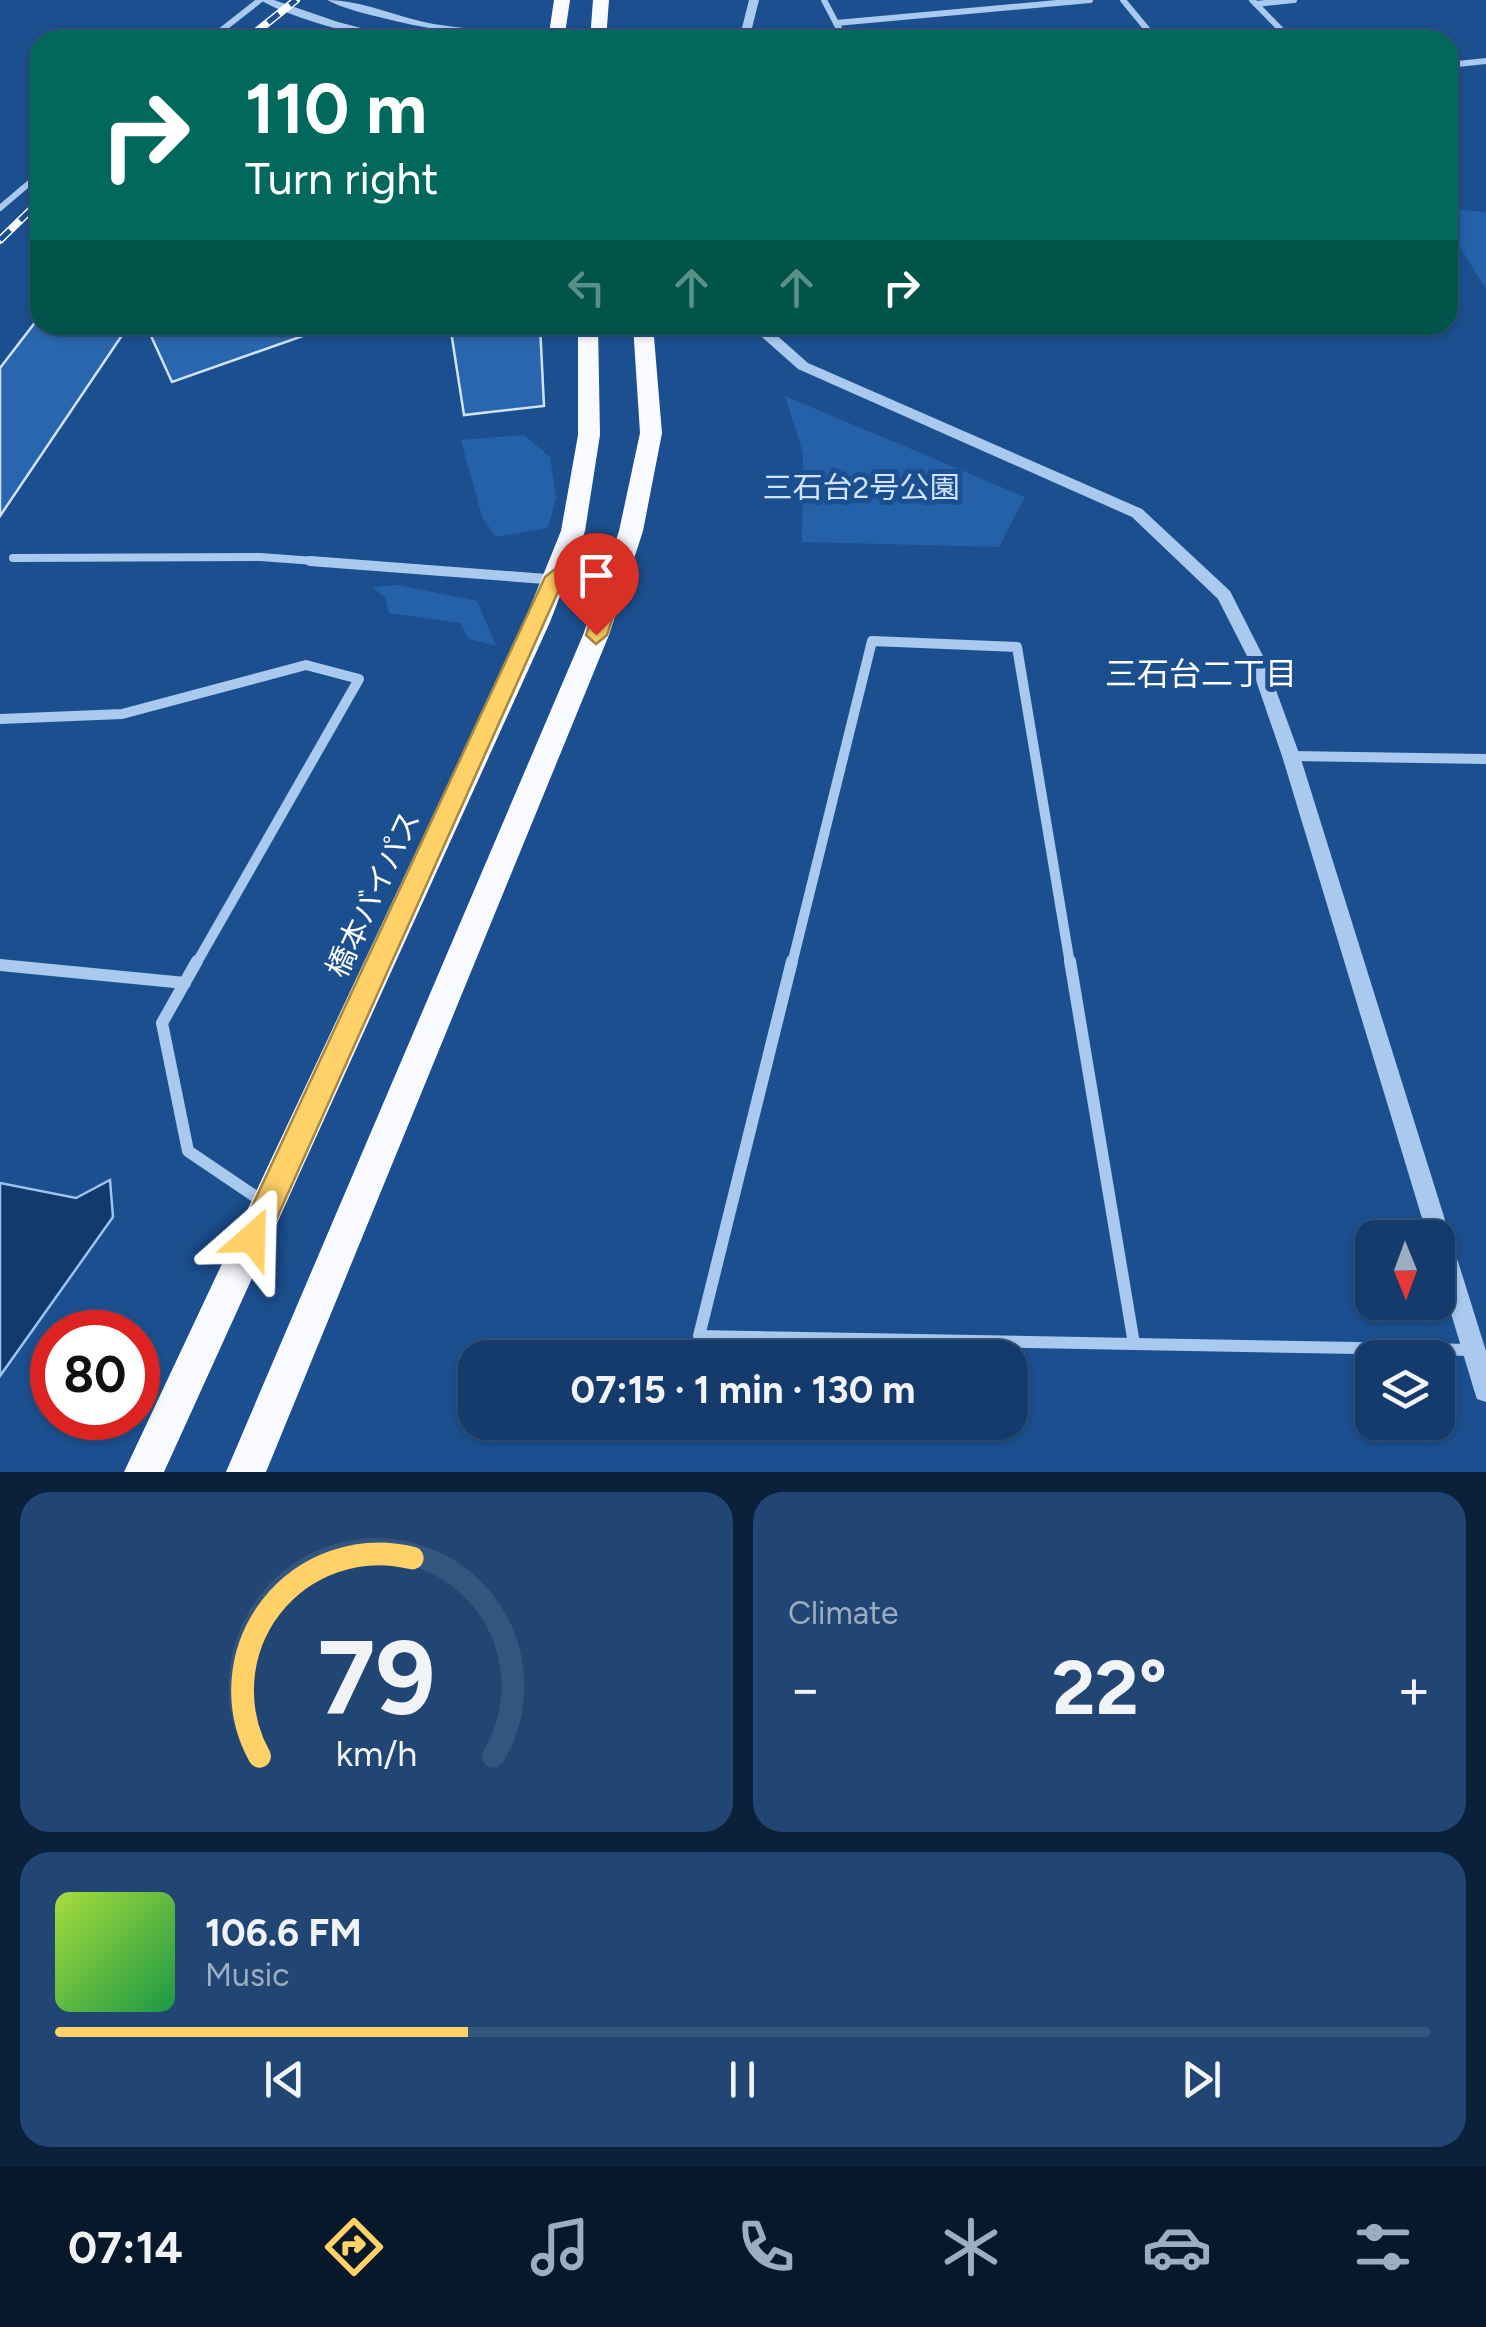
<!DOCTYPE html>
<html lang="en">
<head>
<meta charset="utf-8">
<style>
	:root { --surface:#143b6b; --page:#214673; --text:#f1f3f6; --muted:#9dadc1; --line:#33557e; --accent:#ffd166 }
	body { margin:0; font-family:Figtree,"Noto Sans JP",sans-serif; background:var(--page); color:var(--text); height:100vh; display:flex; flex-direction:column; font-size:38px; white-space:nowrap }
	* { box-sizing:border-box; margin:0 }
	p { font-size:32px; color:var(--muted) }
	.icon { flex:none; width:55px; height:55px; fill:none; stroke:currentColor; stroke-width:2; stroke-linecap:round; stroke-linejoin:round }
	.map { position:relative; height:1472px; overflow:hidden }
	.sheet { display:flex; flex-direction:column; gap:20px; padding:20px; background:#0b203b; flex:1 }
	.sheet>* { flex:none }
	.hud { position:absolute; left:30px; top:30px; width:1428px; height:305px; border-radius:30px; box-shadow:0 2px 8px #0004,0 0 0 2px var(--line); background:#00695c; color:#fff; overflow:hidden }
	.needle { width:65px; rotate:179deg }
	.buttons { position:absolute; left:1355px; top:1220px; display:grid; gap:20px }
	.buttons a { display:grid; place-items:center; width:100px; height:100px; border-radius:20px; background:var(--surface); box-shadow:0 2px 8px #0004,0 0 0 2px var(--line); font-size:50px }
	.speed { position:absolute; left:30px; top:1310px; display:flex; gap:20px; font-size:50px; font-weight:700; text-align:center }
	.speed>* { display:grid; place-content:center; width:130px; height:130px; border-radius:50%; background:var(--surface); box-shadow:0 2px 8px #0004,0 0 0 2px var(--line); line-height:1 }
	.speed .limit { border:15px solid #d22; background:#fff; color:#111 }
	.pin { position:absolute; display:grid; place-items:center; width:85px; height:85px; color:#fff; margin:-102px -42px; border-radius:50% 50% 50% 0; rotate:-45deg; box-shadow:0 0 10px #0007 }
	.pin .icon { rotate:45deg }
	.me { position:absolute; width:110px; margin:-55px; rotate:25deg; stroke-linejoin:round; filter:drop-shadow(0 0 8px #0008) }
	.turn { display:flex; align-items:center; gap:35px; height:210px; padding:0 50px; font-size:45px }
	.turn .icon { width:130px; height:130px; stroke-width:2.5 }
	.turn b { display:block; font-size:70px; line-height:85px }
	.lanes { display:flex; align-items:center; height:95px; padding:0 50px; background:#0003; justify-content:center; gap:50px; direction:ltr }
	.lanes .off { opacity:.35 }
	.big { font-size:75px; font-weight:700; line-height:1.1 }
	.sheet .tile { flex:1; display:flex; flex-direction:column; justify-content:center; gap:15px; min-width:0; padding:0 35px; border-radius:30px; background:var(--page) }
	.sheet .dial { align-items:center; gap:0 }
	.dial svg { height:260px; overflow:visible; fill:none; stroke:var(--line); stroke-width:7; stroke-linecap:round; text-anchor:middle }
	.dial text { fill:var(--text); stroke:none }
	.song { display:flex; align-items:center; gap:30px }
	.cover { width:120px; height:120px; border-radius:15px; background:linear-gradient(135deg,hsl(80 70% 55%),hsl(140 70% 35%)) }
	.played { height:10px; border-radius:5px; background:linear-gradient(90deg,var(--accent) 30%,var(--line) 30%) }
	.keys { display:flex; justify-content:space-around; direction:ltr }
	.heat { display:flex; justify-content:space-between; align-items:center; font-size:55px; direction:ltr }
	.sheet .tiles { flex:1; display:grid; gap:20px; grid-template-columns:1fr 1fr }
	.tile:last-child { grid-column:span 2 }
	.trip { position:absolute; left:458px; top:1340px; width:570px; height:100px; border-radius:30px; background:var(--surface); box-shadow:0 2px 8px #0004,0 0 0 2px var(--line); font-weight:700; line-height:100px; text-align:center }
	.tab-bar { display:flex; height:160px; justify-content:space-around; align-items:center; background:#08182b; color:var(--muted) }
	.tab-bar .icon { width:70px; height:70px }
	.tab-bar .active { color:var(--accent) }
	.tab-bar b { font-size:45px; color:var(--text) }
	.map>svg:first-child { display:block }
</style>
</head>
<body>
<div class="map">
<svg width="1486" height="1472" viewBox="0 0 1486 1472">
	<rect width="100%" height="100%" fill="#1b4f8f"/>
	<!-- green -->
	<g fill="#2461a8">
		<polygon points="1448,209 1486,212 1486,289 1448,228"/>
		<polygon points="785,396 1025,497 999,547 802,542 803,453"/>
		<polygon points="524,435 550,457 556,497 548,528 496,537 482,517 461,440"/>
		<polygon points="398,585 477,601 496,646 469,639 460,623 389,613 385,597 372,587"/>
	</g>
	<!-- water -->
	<polygon fill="#123a6d" stroke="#9cc4f0" stroke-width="2.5" points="110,1180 113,1217 0,1376 0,1183 76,1198"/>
	<!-- building -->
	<g fill="#2a66ad" stroke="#cfe3fa" stroke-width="2.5">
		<polygon points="40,316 40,325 129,325 0,516 0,368"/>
		<polygon points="177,325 334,325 172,382 151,336"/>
		<polygon points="450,325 540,325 544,406 464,415"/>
	</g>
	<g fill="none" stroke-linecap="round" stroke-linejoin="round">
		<!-- minor-far3 -->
		<g stroke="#a9c9ee" stroke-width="6">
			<polyline points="824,0 845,40"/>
			<polyline points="1123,0 1156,40"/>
			<polyline points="1252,0 1291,40"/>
			<polyline points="1256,4 1294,0"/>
			<polyline points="836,23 1090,0"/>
			<polyline points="209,40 260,0"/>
			<polyline points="1448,65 1486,61"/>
			<polyline points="0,208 40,174"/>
		</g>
		<!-- minor-far2 -->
		<polyline stroke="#a9c9ee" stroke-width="8" points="13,558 260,557 342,563"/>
		<!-- minor-far1 -->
		<g stroke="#a9c9ee" stroke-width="10">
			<polyline points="310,561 611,584"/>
			<polyline points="0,719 122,714 306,665 359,679 196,964"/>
			<polyline points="1291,756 1486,759"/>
			<polyline points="792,964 872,641 1017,647 1070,964"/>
		</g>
		<!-- minor -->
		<g stroke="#a9c9ee" stroke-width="12">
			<polyline points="197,961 162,1023 188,1151 262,1201"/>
			<polyline points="792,961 699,1336 1134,1344"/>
			<polyline points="1070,961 1134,1344"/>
			<polyline points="0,965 185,983"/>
			<polyline points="1134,1344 1473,1350"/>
		</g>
		<!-- tertiary -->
		<g fill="#a9c9ee" fill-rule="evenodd">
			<path d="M260,0H274L338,22L407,40C369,40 293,19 260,0Z"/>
			<path d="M327,0C362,0 399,18 434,24C488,33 543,34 598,32L603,35L598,38C523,41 452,36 379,17C362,13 342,8 327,0Z"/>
			<polygon points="749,0 759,0 749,40 739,40"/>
			<polygon points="758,325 772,325 773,332 808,363 1142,509 1230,591 1265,660 1300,756 1486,1351 1486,1402 1477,1399 1474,1390 1438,1270 1438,1238 1428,1238 1282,756 1249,660 1218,599 1132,517 798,369 762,337"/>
		</g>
		<!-- trunk -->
		<g fill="#f8faff" fill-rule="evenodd">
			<polygon points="554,0 570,0 564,40 548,40"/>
			<polygon points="593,0 609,0 606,40 590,40"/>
			<polygon points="578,325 598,325 600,435 585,531 550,622 164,1472 124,1472 524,622 561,531 578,435"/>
			<polygon points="633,325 653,325 662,433 643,531 609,635 266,1472 226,1472 583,635 619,531 640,433"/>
		</g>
		<defs>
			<g id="rail">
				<polyline points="246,40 296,0"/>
				<polyline points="0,240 40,201"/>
			</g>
		</defs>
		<!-- rail casing -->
		<use href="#rail" stroke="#fff" stroke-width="8"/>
		<!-- rail -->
		<use href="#rail" stroke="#1b4f8f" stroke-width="5" stroke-dasharray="14" stroke-linecap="butt"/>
	</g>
	<!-- route -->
	<polygon fill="#ffd166" stroke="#a68842" stroke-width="2.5" points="555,569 621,578 624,584 607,635 596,644 586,635 601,590 561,585 263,1249 252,1253 242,1249 237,1238 242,1228 545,577"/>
	<g text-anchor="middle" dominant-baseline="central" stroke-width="10" stroke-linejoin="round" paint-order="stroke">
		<!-- park labels -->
		<g font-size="30" fill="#cfe3fa" stroke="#1b4f8f">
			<text x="861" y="487">三石台2号公園</text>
		</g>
		<!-- street labels -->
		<g font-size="30" fill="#fff" stroke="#1b4f8f">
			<text transform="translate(373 894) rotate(-65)">橋本バイパス</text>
		</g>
		<!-- neighbourhood labels -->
		<g font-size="32" fill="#fff" stroke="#1b4f8f">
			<text x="1201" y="674">三石台二丁目</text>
		</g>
	</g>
</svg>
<div class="buttons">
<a><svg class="needle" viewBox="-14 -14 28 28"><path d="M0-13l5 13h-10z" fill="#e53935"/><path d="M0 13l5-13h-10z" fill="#9dadc1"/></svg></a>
<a><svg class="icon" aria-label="layers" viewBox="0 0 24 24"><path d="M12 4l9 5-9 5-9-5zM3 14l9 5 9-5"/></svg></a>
</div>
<div class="speed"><div class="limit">80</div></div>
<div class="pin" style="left:596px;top:635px;background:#d93025"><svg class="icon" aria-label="arrive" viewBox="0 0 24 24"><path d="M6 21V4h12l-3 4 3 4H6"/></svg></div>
<svg class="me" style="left:252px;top:1238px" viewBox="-20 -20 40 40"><path d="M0-17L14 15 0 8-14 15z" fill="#ffd166" stroke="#fff" stroke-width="4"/></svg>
<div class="trip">07:15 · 1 min · 130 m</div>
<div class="hud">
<div class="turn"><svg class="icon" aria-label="right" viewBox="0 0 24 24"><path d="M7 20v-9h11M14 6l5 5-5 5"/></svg><div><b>110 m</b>Turn right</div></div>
<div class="lanes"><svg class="icon off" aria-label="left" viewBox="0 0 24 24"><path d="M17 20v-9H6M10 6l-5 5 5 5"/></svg><svg class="icon off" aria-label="ahead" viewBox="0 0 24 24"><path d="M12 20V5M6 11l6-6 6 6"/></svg><svg class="icon off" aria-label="ahead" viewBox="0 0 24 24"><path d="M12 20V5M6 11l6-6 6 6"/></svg><svg class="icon" aria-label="right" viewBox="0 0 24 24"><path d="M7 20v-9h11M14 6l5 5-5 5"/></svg></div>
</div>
</div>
<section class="sheet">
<div class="tiles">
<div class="tile dial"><svg viewBox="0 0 100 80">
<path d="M14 69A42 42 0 1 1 86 69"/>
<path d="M14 69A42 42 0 0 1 61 8" stroke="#ffd166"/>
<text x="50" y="56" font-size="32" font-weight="700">79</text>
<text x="50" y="72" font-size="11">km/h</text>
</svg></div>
<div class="tile"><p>Climate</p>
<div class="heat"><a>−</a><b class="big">22°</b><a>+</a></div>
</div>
<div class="tile">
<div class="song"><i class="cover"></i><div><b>106.6 FM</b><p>Music</p></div></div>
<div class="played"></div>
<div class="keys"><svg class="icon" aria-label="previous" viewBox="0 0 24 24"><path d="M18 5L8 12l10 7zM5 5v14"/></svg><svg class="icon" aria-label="pause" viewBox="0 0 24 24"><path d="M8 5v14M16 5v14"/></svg><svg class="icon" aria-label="next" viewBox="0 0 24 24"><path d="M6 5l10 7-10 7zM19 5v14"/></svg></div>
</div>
</div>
</section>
<nav class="tab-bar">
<b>07:14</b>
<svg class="icon active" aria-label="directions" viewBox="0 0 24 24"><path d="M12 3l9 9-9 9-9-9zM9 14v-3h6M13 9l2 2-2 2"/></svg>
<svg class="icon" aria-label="music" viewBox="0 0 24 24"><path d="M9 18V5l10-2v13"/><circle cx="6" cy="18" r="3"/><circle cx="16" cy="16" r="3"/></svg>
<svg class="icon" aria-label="phone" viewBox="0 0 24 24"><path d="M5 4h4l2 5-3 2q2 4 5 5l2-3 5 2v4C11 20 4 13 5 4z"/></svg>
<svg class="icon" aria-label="climate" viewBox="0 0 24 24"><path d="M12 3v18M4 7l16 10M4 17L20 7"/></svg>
<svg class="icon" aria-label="car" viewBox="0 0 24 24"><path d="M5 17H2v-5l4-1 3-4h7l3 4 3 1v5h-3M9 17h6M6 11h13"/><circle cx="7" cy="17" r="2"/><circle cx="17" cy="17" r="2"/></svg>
<svg class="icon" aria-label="filters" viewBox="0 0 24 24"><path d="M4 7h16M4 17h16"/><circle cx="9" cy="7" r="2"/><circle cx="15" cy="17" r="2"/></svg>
</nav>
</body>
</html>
